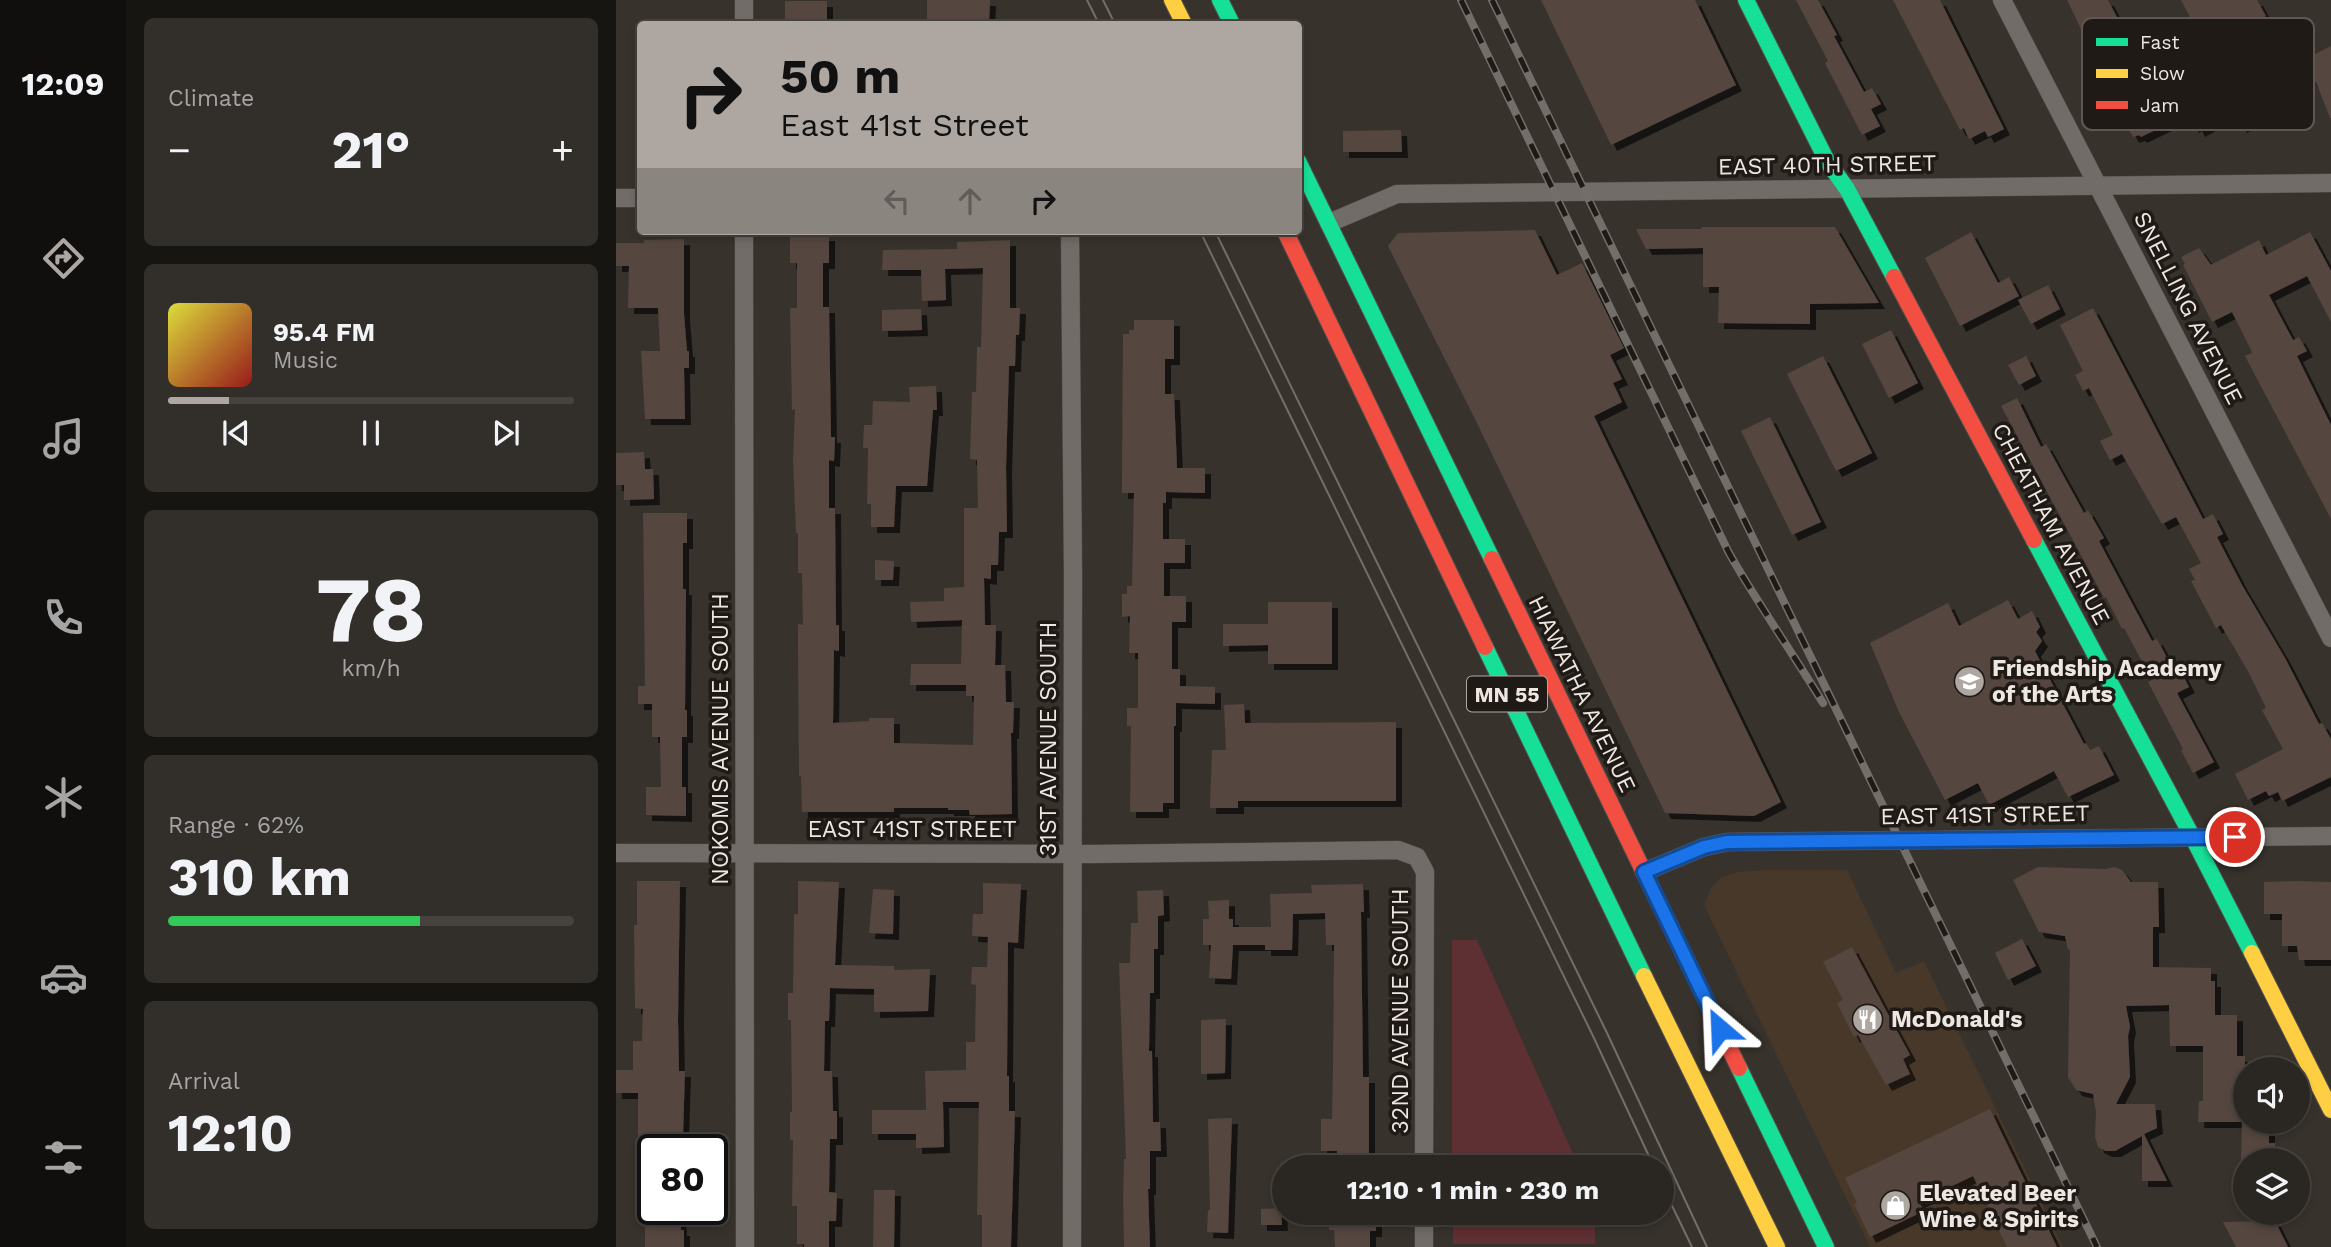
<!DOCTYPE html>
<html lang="en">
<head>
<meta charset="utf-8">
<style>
	:root { --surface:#2a2621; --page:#322e2a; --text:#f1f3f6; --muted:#a5a5a5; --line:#46433f; --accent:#aea7a1 }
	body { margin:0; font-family:"Work Sans",sans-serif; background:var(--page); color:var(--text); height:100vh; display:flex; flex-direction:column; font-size:26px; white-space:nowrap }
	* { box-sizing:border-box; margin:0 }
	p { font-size:23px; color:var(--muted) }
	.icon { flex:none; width:38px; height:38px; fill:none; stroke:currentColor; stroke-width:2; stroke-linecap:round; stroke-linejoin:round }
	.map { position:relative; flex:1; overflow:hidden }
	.details { display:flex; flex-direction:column; gap:18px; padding:18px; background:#171512; width:490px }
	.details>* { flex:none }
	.guide { position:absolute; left:21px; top:21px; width:665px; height:214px; border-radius:7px; box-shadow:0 4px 10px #0003,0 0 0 2px var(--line); background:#aea7a1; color:#111; overflow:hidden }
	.fabs { position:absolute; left:1617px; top:1057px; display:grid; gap:14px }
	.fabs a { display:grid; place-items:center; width:77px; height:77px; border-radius:50%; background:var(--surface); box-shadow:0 4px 10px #0003,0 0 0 2px var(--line); font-size:35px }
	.speed { position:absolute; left:21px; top:1134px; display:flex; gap:14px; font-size:35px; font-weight:700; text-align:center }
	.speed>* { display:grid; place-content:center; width:91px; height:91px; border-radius:50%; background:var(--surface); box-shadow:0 4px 10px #0003,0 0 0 2px var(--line); line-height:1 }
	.speed .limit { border:4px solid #111; border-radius:10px; background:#fff; color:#111 }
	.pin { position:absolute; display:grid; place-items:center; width:60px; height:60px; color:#fff; margin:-30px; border:4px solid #fff; border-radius:50%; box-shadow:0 2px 7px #0007 }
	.me { position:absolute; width:77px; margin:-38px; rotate:334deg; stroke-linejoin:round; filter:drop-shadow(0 0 5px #0008) }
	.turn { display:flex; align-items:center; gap:24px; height:147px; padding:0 28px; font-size:32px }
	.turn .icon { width:91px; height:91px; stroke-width:2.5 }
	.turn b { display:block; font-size:49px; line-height:60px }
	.lanes { display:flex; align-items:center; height:66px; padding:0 28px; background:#0003; justify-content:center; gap:35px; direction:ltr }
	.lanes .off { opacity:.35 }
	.big { font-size:52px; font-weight:700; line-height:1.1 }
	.details .tile { flex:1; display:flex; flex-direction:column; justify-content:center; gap:10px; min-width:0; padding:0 24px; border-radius:10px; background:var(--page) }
	.details .dial { align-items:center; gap:0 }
	.dial b { font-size:91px; line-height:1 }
	.song { display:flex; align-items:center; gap:21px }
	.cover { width:84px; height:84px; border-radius:10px; background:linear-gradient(135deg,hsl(60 70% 55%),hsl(0 70% 35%)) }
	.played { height:7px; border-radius:4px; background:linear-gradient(90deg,var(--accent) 15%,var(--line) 15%) }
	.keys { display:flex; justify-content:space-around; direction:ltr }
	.heat { display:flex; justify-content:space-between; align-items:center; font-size:38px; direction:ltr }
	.charge { height:10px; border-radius:5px; background:linear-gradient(90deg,#34c759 62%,var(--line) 0) }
	.trip { position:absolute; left:656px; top:1155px; width:402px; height:70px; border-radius:35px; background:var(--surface); box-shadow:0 4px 10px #0003,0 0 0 2px var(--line); font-weight:700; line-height:70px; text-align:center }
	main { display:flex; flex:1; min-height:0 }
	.menu { display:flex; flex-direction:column; width:126px; justify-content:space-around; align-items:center; background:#110f0d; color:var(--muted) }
	.menu .icon { width:49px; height:49px }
	.menu .on { color:var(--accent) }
	.menu b { font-size:32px; color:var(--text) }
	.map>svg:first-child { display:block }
</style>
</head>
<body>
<main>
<nav class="menu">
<b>12:09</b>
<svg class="icon on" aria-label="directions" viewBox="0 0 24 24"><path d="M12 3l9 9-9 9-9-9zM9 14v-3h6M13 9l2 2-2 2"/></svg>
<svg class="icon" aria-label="music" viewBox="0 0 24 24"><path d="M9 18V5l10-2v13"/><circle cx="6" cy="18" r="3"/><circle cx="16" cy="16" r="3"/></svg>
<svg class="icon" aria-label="phone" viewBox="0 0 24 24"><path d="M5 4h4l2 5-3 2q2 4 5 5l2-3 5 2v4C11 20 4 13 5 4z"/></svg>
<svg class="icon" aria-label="climate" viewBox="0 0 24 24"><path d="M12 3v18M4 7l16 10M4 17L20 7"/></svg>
<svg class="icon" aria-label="car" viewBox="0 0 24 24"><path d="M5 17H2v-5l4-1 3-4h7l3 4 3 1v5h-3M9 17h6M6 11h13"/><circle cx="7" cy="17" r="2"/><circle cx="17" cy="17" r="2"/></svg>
<svg class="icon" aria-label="filters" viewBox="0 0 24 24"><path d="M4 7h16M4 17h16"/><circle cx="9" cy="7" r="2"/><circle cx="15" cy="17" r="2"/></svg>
</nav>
<section class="details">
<div class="tile"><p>Climate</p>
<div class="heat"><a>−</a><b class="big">21°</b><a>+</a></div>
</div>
<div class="tile">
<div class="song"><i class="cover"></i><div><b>95.4 FM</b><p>Music</p></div></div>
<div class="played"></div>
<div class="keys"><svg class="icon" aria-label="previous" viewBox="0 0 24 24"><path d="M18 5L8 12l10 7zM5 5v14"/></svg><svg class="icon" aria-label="pause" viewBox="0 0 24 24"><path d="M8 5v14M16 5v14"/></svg><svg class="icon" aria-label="next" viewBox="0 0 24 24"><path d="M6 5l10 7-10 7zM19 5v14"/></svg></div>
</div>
<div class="tile dial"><b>78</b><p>km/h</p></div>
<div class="tile"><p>Range · 62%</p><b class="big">310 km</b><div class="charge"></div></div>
<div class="tile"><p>Arrival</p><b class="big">12:10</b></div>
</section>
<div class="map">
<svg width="1715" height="1247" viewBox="0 0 1715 1247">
	<defs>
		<filter id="shadow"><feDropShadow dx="6" dy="6" stdDeviation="0" flood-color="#0009"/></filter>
	</defs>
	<rect width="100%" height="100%" fill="#38322c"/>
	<!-- built -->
	<polygon fill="#48382a" points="1149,870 1231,870 1280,973 1308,961 1447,1247 1254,1247 1088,905 1094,890 1104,878 1121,872"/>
	<!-- green -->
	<g fill="#5e2f33">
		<polygon points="836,940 861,940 963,1167 836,1165"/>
		<rect x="837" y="1213" width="142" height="31"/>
	</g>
	<!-- building -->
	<g fill="#544640" filter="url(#shadow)">
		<polygon points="311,0 374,0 373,24 311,24"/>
		<polygon points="925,0 1079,0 1120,85 995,145"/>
		<polygon points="1180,0 1202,0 1221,35 1218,36 1248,92 1256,88 1265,104 1255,109 1264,126 1246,135 1209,63 1212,61"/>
		<polygon points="1277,0 1324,0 1388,129 1372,137 1369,131 1353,139 1348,128 1344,130"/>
		<polygon points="1451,0 1492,0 1519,52 1517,53 1539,98 1554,90 1561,102 1603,79 1583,39 1585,38 1565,0 1641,0 1650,16 1607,39 1643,110 1640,112 1643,117 1625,127 1622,121 1619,123 1614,114 1583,131 1580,125 1577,127 1571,115 1525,137 1523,135 1517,137 1478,63 1474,53 1476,52"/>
		<rect x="169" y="1" width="42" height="23"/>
		<polygon points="1715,46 1715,118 1714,118 1700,82 1697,84 1685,61"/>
		<polygon points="785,130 786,152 727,152 727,131"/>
		<polygon points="1086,227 1219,227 1263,303 1194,304 1194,324 1102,323 1103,287 1087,287 1087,248 1030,249 1020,229 1085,229"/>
		<polygon points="919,230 941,275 966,263 1008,348 994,355 1006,379 997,383 1006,402 978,416 1165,802 1138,816 1049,813 860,421 772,246 782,233"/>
		<polygon points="1355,232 1382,283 1393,277 1403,296 1344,326 1309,258"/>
		<polygon points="1694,232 1715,271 1715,322 1691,276 1653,295 1677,340 1683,337 1691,351 1681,356 1715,425 1715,519 1629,356 1636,353 1635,350 1616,312 1596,322 1567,265 1569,264 1565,257 1583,248 1595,265 1643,240 1650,255"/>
		<polygon points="213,235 213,263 207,263 207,307 213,307 215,437 219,437 218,461 213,460 213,508 219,508 220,625 223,625 223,651 218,650 217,723 253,721 253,718 278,718 278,743 357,745 358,696 350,696 350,685 294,685 295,664 345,664 346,620 295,622 294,602 328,601 328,588 348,587 348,508 362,508 361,460 354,459 356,392 360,392 361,347 365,347 367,268 329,269 330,300 306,301 305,270 266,270 267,250 341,249 341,242 394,240 394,308 404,308 403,335 400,335 399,366 393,366 390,468 391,532 383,532 382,565 375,565 375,579 368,578 369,625 380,625 379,665 389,665 390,702 398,702 397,733 395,733 396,814 354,815 353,810 332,810 332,808 278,808 278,812 186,812 185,776 183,776 182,650 182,624 187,625 186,573 182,573 182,533 180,533 177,459 179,409 176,410 174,308 181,308 181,263 174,263 174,236"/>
		<polygon points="68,239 68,314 71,351 73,351 73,368 68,368 69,419 29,419 25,351 44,351 42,308 12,308 13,266 0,266 0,243 28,243 28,240"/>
		<polygon points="1432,285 1444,309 1415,324 1402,300"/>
		<polygon points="1477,308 1587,519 1597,514 1607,534 1601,537 1626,585 1669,658 1703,724 1706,723 1715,739 1715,777 1666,801 1662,792 1653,796 1650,791 1632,800 1619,774 1667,749 1646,710 1650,708 1633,673 1605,625 1600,628 1575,581 1579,580 1573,569 1585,563 1560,517 1546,524 1506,454 1494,460 1484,441 1497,435 1473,388 1467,391 1459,375 1467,371 1444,325"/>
		<polygon points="305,309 306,330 266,331 266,310"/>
		<polygon points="518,320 558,320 558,359 549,359 549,394 558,394 561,468 589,468 589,493 550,492 550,503 547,503 547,539 569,539 569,563 548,563 548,596 570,596 570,622 556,622 556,669 564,669 564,686 599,687 599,704 560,703 560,726 558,726 558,803 547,803 547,812 514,812 515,726 511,726 511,708 522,708 522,653 513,653 514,616 506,617 506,594 511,594 511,586 516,586 518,493 506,493 506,470 507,334 513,334 513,330 518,330"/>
		<polygon points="1275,330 1302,383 1273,398 1246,344"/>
		<polygon points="1207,356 1256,453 1220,471 1171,374"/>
		<polygon points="1410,356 1420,376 1403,385 1392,365"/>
		<polygon points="320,386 321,410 317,410 311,486 280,486 278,527 255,527 255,504 251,504 252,448 247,448 248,425 256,425 257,401 294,402 293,387"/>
		<polygon points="1401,398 1425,447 1430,444 1468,513 1472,510 1488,538 1483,541 1536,641 1541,639 1557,669 1562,666 1573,687 1561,693 1598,762 1577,773 1565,750 1567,749 1532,682 1536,680 1508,628 1506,629 1490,597 1488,598 1385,406"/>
		<polygon points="1154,417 1205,522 1176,535 1125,431"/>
		<polygon points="28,452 29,469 37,469 38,499 8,500 8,485 0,485 0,453"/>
		<polygon points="27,513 71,513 71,543 67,543 67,589 70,589 69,710 71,710 71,737 66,737 66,787 70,787 70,816 30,815 30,787 45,787 44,737 36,737 36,704 22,704 22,686 29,686"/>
		<polygon points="259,560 278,561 277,580 259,580"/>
		<polygon points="1392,600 1402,619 1416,611 1424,627 1420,632 1426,641 1419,651 1468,744 1470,743 1474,750 1483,746 1498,775 1452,797 1438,771 1373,805 1362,783 1329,800 1283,712 1254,643 1332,603 1343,626"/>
		<polygon points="652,602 716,602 716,664 652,664 652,645 607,646 607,624 652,624"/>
		<polygon points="628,704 629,723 780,722 780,801 622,801 622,808 594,808 596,750 610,750 608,705"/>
		<polygon points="1422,867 1490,869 1499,867 1506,870 1515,882 1542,882 1543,927 1537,927 1537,967 1595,968 1595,981 1599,981 1599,1015 1621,1015 1621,1056 1629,1056 1629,1122 1653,1122 1653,1143 1659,1143 1659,1160 1625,1160 1626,1122 1582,1122 1583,1101 1587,1101 1587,1046 1554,1046 1553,1005 1510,1006 1514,1027 1512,1036 1514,1077 1500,1104 1539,1104 1541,1128 1528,1134 1551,1181 1526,1181 1526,1136 1499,1151 1490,1151 1482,1147 1479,1137 1480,1112 1477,1094 1460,1090 1452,1077 1454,949 1452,950 1449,936 1423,932 1397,880"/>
		<polygon points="21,881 64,881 62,1020 63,1071 69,1071 67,1135 22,1135 22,1093 0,1093 0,1070 17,1070 17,1041 26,1041 27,1009 19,1008 18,925 21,925"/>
		<polygon points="182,881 223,882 219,965 278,966 278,970 314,969 312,1011 258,1012 258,989 214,988 213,1021 209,1021 208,1071 216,1071 217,1111 221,1111 221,1139 214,1139 213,1192 221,1193 220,1221 213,1221 213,1247 188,1247 188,1244 181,1244 181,1206 176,1206 177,1140 174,1140 174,1112 176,1112 175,1020 172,1020 172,993 177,993 178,914 182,914"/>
		<polygon points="1681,881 1715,882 1715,960 1683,960 1681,946 1666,946 1666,914 1648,914 1648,882"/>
		<polygon points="367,883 405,884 402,943 392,942 391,1076 393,1076 393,1111 399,1111 395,1247 366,1247 366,1215 361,1215 363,1102 327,1102 328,1147 300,1148 300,1134 256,1134 256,1110 310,1110 309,1071 350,1070 350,1042 359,1042 360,985 355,984 356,967 371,967 372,937 356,936 357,914 367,914"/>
		<polygon points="747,884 748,912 745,912 747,1077 753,1077 753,1167 721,1167 721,1151 705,1151 705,1119 716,1119 717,1068 718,945 710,945 709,913 677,914 676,950 649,950 649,945 617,945 615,979 593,978 595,945 587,945 587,919 593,919 592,901 613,900 613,919 617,919 617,927 655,927 654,894 696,893 695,885"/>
		<polygon points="257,889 278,890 277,934 253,933"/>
		<polygon points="547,890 548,915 542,916 542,949 538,949 538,993 534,993 533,1051 536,1051 537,1122 544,1122 545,1151 534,1151 534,1189 532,1189 534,1247 508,1247 507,1198 508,1159 510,1159 503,963 514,963 515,923 522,923 521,891"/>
		<polygon points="1406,939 1420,966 1392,980 1379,953"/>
		<polygon points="1236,947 1294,1055 1287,1059 1294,1074 1270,1085 1242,1035 1238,1037 1221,1003 1227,1000 1207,962"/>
		<polygon points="610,1019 609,1073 585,1074 585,1020"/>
		<polygon points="1374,1109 1441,1247 1391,1247 1357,1176 1303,1202 1308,1211 1254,1237 1238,1204 1241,1203 1229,1178"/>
		<polygon points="616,1118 612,1233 591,1232 592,1210 594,1210 592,1119"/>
		<polygon points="258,1190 279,1190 278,1247 257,1247"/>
		<polygon points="665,1208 666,1225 645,1225 645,1209"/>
		<polygon points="29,1209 64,1209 65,1230 68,1230 68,1247 29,1247"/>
		<polygon points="713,1213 760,1213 760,1231 754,1231 754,1247 719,1247 718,1230 713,1230"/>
		<polygon points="1659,1221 1672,1247 1620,1247 1607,1222"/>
	</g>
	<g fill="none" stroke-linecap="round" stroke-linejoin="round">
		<defs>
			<g id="street">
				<polyline points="1386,0 1715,638"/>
				<polyline points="128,24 128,0"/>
				<polyline points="0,198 24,198"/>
				<polyline points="713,223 781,194 1715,183"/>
				<polyline points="128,231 129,1247"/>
				<polyline points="454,231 457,573 456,1247"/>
				<polyline points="0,853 475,854 782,850 801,857 809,872 808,1167"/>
				<polyline points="1028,872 1088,847 1111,842 1715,836"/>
				<polyline points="808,1213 808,1247"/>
			</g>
			<g id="fast">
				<polyline points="604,0 616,24"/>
				<polyline points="1130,0 1211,161 1231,189 1278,277"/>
				<polyline points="682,161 876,559"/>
				<polyline points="1418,540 1577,838 1636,953"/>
				<polyline points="869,647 1028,976"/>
				<polyline points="1123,1068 1210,1247"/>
			</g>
			<g id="slow">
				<polyline points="556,0 568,24"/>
				<polyline points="1636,953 1715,1110"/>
				<polyline points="1028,976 1161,1247"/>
			</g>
			<g id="jam">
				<polyline points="669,231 869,647"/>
				<polyline points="1278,277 1418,540"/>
				<polyline points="876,559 1123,1068"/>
			</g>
		</defs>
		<!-- street casing -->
		<use href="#street" stroke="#544f4a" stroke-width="19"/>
		<!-- fast casing -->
		<use href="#fast" stroke="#544f4a" stroke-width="18"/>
		<!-- slow casing -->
		<use href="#slow" stroke="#544f4a" stroke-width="18"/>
		<!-- jam casing -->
		<use href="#jam" stroke="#544f4a" stroke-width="18"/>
		<!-- street -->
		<use href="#street" stroke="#726c68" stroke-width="18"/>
		<!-- fast -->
		<use href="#fast" stroke="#16e098" stroke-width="16"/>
		<!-- slow -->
		<use href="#slow" stroke="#ffcf43" stroke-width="16"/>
		<!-- jam -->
		<use href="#jam" stroke="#f24e42" stroke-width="16"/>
		<!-- tram -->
		<g stroke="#746e6b" stroke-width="2">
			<polyline points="471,0 483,24"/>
			<polyline points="487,0 499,24"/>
			<polyline points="584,231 977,1036 1038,1167"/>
			<polyline points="599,231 991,1033 1091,1247"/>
			<polyline points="1046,1185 1076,1247"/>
		</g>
		<defs>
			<g id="rail">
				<path d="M845,0L1113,553C1142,604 1176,652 1207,703"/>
				<polyline points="876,0 1481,1247"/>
			</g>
		</defs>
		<!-- rail casing -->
		<use href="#rail" stroke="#746e6b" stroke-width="8"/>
		<!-- rail -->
		<use href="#rail" stroke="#201a16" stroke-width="5" stroke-dasharray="16" stroke-linecap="butt"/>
	</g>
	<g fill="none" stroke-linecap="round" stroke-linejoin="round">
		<defs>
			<polyline id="route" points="1104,1029 1028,872 1088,847 1111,842 1619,837"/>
		</defs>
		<!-- route casing -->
		<use href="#route" stroke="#114b97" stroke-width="18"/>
		<!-- route -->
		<use href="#route" stroke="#1a73e8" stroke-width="12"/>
	</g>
	<!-- icons -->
	<defs>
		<symbol id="school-disc" viewBox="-11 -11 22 22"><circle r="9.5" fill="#aea7a1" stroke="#201a16"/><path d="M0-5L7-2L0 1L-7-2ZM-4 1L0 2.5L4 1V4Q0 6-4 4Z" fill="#fff"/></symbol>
		<symbol id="restaurant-disc" viewBox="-11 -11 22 22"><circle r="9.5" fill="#aea7a1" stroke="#201a16"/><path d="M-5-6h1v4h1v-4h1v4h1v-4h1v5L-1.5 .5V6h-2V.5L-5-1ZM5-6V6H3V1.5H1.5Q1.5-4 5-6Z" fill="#fff"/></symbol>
		<symbol id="shop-disc" viewBox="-11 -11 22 22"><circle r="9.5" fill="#aea7a1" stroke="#201a16"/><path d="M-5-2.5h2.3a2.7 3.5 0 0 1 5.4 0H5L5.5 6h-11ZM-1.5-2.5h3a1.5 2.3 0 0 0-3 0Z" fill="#fff"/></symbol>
	</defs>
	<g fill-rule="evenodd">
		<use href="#school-disc" x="1336" y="664" width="35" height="35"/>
		<use href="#restaurant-disc" x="1234" y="1002" width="35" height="35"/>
		<use href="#shop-disc" x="1262" y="1188" width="35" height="35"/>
	</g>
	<g text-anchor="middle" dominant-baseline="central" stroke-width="7" stroke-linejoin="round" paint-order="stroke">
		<!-- shield labels -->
		<rect fill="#201a16" stroke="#b0a9a3" stroke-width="2" x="851" y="676.5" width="80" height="35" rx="5"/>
		<g font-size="21" font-weight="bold" fill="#eee6e0">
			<text x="891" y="694">MN 55</text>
		</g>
		<!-- street labels -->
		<g font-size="23" fill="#eee6e0" stroke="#201a16">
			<text transform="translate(1211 165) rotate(-1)">EAST 40TH STREET</text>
			<text transform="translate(1572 308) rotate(63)">SNELLING AVENUE</text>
			<text transform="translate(1435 524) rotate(62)">CHEATHAM AVENUE</text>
			<text transform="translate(966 694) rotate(64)">HIAWATHA AVENUE</text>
			<text transform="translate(104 739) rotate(-90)">NOKOMIS AVENUE SOUTH</text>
			<text transform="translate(432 739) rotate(-90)">31ST AVENUE SOUTH</text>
			<text transform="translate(1369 815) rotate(-1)">EAST 41ST STREET</text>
			<text x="296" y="829">EAST 41ST STREET</text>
			<text transform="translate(784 1011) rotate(-90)">32ND AVENUE SOUTH</text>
		</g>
		<!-- poi labels -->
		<g font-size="23" font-weight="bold" fill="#eee6e0" stroke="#201a16" text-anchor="start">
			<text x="1376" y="668">Friendship Academy<tspan x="1376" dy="26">of the Arts</tspan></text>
			<text x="1275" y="1019">McDonald's</text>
			<text x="1303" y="1193">Elevated Beer<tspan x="1303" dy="26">Wine &amp; Spirits</tspan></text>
		</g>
	</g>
	<!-- legend -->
	<rect x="1466" y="18" width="232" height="112" rx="10" fill="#201a16" stroke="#5e5753" stroke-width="2"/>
	<rect x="1480" y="38" width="32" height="8" fill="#16e098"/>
	<rect x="1480" y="69" width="32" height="9" fill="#ffcf43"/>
	<rect x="1480" y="101" width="32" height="8" fill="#f24e42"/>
	<g font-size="19" fill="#eee6e0">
		<text x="1524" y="49">Fast</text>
		<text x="1524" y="80">Slow</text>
		<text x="1524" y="112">Jam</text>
	</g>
</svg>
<div class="fabs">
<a><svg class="icon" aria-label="sound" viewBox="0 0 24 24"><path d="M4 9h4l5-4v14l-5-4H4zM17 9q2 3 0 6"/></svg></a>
<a><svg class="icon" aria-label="layers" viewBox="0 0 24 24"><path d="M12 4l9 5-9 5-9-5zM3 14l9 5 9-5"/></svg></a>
</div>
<div class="speed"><div class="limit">80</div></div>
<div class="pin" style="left:1619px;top:837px;background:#d93025"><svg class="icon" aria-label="arrive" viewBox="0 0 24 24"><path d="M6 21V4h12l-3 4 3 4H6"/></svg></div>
<svg class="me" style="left:1104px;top:1029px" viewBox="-20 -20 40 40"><path d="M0-17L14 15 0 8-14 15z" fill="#1a73e8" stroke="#fff" stroke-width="4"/></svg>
<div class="trip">12:10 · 1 min · 230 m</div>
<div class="guide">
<div class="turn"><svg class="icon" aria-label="right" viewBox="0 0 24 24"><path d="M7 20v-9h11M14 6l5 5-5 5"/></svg><div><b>50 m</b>East 41st Street</div></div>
<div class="lanes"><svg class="icon off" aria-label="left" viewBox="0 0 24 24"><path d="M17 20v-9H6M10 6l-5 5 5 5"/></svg><svg class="icon off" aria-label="ahead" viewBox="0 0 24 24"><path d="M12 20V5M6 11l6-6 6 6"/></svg><svg class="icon" aria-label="right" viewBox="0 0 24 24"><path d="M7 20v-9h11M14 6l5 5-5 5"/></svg></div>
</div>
</div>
</main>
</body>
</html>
